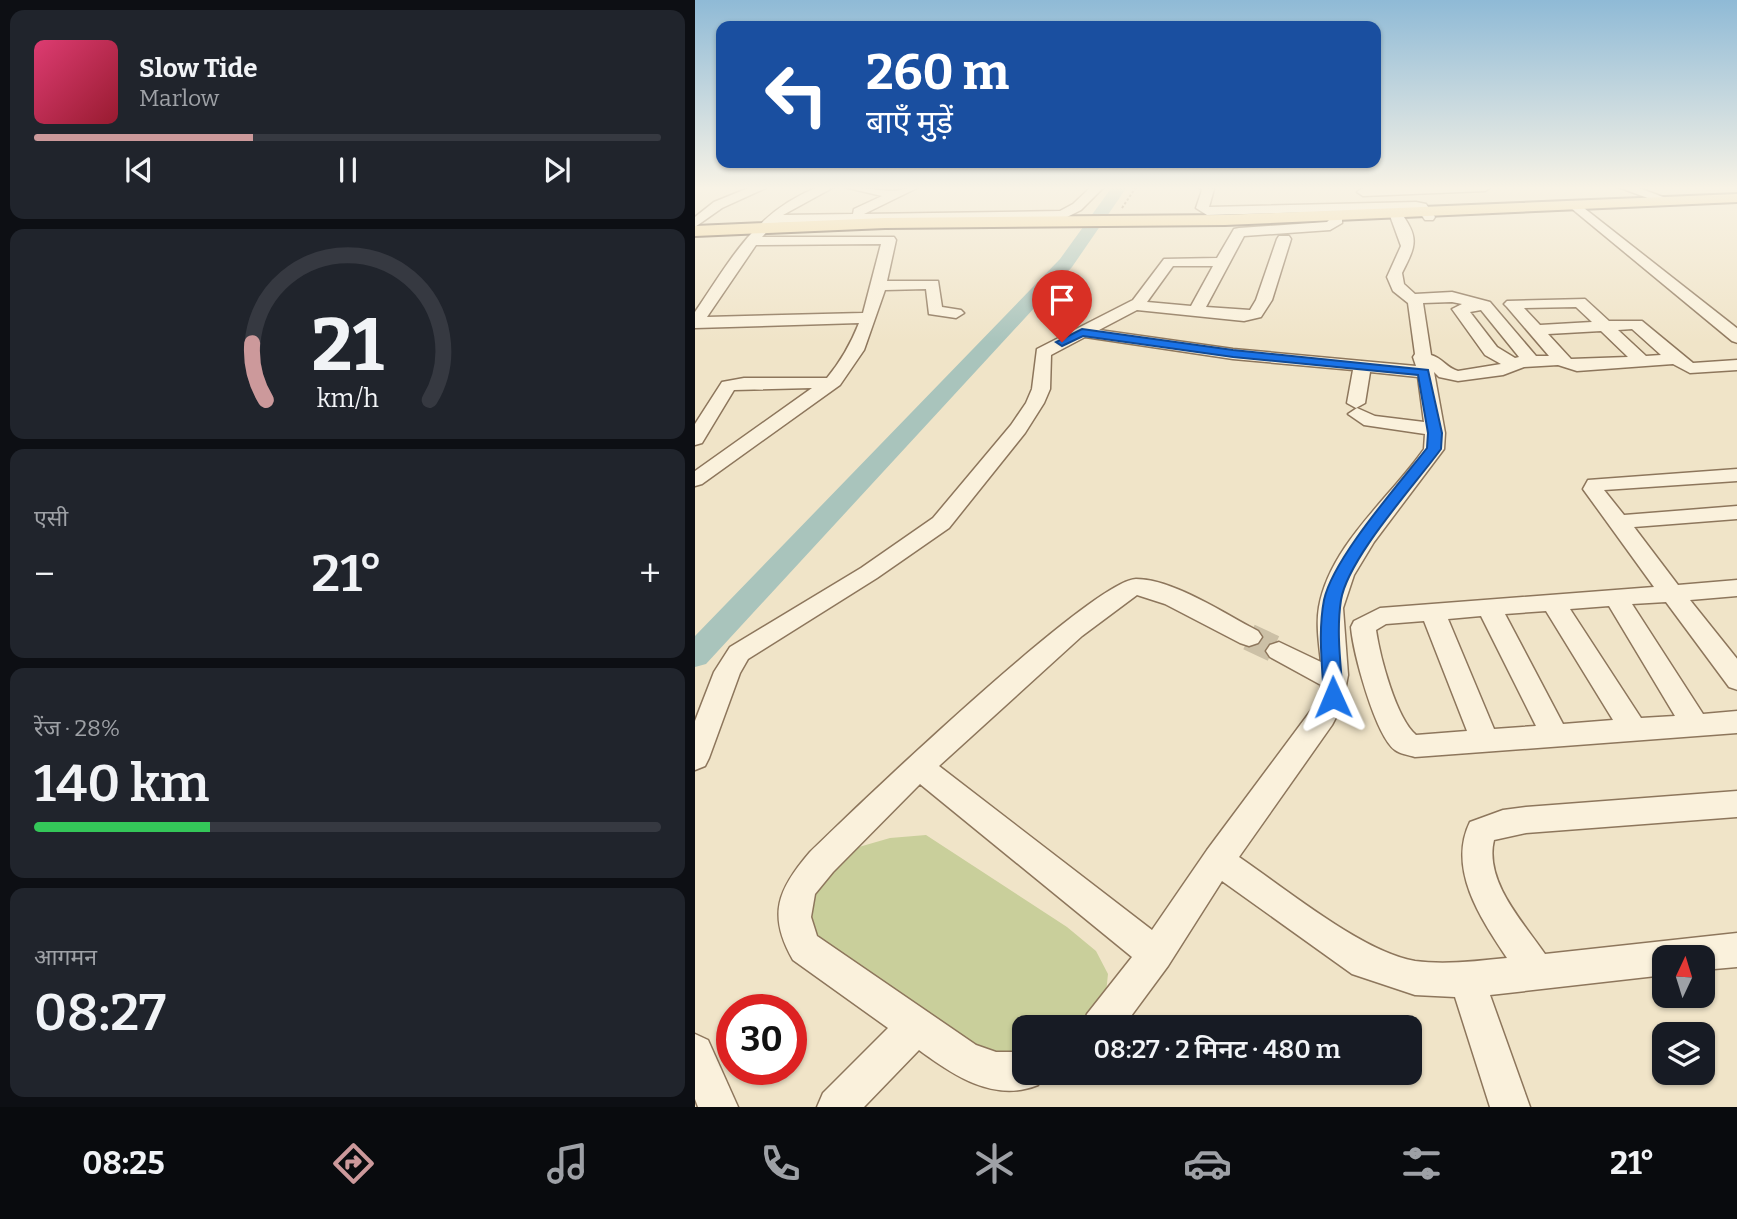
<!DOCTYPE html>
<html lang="hi">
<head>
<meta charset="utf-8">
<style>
	:root { --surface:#171b24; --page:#20242c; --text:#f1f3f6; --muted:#9ea1a6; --line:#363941; --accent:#cc999b }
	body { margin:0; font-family:Bitter,"Noto Sans Devanagari",serif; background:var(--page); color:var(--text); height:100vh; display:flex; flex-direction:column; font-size:26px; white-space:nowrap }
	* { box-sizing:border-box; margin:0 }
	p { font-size:23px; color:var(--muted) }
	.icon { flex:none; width:38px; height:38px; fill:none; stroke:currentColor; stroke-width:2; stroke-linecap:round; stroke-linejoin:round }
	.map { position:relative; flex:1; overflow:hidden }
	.panel { display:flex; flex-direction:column; gap:10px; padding:10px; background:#0d0f14; width:695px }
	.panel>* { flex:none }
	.banner { position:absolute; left:21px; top:21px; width:665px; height:147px; border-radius:14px; box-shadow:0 2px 5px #0004; background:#1a4fa0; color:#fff; overflow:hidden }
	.needle { width:46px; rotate:4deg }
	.buttons { position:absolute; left:957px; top:945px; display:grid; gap:14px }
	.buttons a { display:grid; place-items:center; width:63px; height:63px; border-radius:14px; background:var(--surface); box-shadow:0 2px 5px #0004; font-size:35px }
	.speed { position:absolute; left:21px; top:994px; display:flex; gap:14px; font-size:35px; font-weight:700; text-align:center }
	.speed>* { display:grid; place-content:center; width:91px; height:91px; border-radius:50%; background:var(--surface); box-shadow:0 2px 5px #0004; line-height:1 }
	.speed .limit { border:10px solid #d22; background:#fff; color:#111 }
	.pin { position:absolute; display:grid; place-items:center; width:60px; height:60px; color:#fff; margin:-72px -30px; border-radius:50% 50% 50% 0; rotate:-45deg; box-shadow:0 0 7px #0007 }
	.pin .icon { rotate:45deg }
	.me { position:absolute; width:77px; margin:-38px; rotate:359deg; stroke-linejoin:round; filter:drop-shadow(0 0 5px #0008) }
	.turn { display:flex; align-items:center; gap:24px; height:147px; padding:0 35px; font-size:32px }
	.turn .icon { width:91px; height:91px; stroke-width:2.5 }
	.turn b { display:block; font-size:49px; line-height:60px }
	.big { font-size:52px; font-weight:600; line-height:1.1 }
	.panel .card { flex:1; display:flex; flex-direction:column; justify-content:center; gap:10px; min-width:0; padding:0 24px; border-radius:14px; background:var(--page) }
	.panel .dial { align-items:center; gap:0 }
	.dial svg { height:182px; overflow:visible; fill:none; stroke:var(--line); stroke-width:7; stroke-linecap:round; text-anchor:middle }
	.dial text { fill:var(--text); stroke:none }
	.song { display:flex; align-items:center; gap:21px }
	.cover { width:84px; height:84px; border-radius:10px; background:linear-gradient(135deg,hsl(340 70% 55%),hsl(350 70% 35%)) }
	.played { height:7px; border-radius:4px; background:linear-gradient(90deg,var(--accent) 35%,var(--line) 35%) }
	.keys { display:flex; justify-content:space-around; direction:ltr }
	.heat { display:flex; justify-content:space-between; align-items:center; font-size:38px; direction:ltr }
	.charge { height:10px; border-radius:5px; background:linear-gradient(90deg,#34c759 28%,var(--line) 0) }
	.trip { position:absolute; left:317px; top:1015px; width:410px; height:70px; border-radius:14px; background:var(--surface); box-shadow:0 2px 5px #0004; font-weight:600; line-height:70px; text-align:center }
	.tabs { display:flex; height:112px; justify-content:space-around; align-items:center; background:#090b0e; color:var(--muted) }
	.tabs .icon { width:49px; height:49px }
	.tabs .on { color:var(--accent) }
	.tabs b { font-size:32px; color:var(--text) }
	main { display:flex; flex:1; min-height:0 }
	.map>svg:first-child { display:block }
</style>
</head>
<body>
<main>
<section class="panel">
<div class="card">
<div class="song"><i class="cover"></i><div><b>Slow Tide</b><p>Marlow</p></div></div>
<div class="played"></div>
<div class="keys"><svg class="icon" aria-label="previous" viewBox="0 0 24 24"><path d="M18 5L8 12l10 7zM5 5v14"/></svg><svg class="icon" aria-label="pause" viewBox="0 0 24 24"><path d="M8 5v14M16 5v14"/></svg><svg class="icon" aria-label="next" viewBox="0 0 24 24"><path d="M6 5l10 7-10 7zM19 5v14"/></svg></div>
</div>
<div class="card dial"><svg viewBox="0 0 100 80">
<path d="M14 69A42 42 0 1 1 86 69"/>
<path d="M14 69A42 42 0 0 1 8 44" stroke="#cc999b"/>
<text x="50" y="56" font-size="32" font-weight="700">21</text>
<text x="50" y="72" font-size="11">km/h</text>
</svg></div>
<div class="card"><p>एसी</p>
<div class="heat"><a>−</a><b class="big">21°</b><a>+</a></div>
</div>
<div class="card"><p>रेंज · 28%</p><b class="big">140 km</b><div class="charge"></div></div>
<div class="card"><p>आगमन</p><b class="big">08:27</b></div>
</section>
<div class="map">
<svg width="1043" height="1107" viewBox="0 0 1043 1107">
	<rect width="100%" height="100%" fill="#f0e4c8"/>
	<!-- green -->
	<polygon fill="#c9cf9b" points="231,835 372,927 401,951 413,974 410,1002 397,1027 329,1027 329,1060 288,1051 106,930 108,905 157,849 195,838"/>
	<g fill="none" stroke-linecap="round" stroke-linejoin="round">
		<!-- river -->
		<polygon fill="#a9c4bc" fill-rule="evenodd" points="417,187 432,187 377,267 11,664 0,667 0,636 365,259"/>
		<!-- minor-tunnel -->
		<polyline stroke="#ccc0a6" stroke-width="27" stroke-dasharray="27 14" stroke-linecap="butt" points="554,637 584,651"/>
		<defs>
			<g id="minor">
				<polygon points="56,187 73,187 27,208 0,227 0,217 19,202"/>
				<path d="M123,187H139L88,215L158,214L159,209L187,196L149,187C165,187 180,190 196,191C204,191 214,187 224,187L169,214L365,211L378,204L396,187H409L386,210L368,219L80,223L67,237H199L201,240L192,281H243L247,307L266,310L269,313L261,318L234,314L231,289L190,290L169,350L145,385L7,484L0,486V471L117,388L39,390L7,443L0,445V424L27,382L49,378H132C146,361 156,343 164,323L0,328V312C37,258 59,213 123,187ZM186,244L168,313L12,317L61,245Z"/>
				<path d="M503,187L519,189L514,207L721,202L731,204L740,217L738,220H730L723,210H704C725,238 721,245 707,273L709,284L720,294L757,292L795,302L841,356H854L812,307L809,304L812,301L890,299L914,321H947L998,363L1043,360V370L995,373L978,364L882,371L863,365L829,367L808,375L763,381L744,377L739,372L750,433L749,449L679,542L659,575L648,608L653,675L647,706L637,725L544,857C590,888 667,952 720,961C750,965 782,961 812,958C786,919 752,869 775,822L808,810L831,807L1043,791V817L831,833L799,840C789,881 828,922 850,954L1043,933V967L1008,970V957H970V975L795,995L835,1107H795L760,997L720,995L657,974L527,881L473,966L428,1027H387L392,1014L437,957L225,784L138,872L120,894L116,917L122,936L281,1045L301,1052H329V1073H347L343,1085C299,1103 258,1075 224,1050L169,1107H122L128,1093L193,1028L98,960C72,915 83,889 115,852C158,810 398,580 441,579C478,579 530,614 563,631L567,637L563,643L554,646L545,643L470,604L442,595L387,636L244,766L457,930L512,850L623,701L626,685L575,657L571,651L575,645L584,642L626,662C624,644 621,625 624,607C635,545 695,498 729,449L730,434L669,425L653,414L662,408L680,416L729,422L723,377L675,372L670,403L661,408L652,403L658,370L538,359L390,337L356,355L355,389L349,403L330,433L254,528L182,578L53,659L45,673L14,758L10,766L0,770V721L19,672L35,647L166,568L238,518L316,425L331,403L337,389L342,349L438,300L469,259L522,258L539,229L544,228L632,222L637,217H647V223L635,230L549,236L511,307L555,310L561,300L582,239L584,236H594L596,239L577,300L566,317L549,321L442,310L404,330L538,349L721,366L718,357L720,354L713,303L698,291L692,277L706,246L694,213L696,210L512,215L501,208L507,190ZM478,266H518L496,306L452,302ZM757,302L767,304L757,309L790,355L806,364L763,371C752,368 747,358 736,355L728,303ZM881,307L897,322L845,325L829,308ZM786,310L824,357L820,358L802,347L775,312ZM937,329L966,355L951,356L923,330ZM906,331L933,357L876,359L853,334Z"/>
				<polygon points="796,187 790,191 668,196 662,192 668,188"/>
				<polygon points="923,187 941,187 979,201 969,204"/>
				<polygon points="880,201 1043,329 1043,343 1037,341 876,208 874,205"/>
				<path d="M1043,469V481L909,490L929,515L1043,506V519L939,527L983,585L1043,580V596L995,600L1043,660V690L1034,687L971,602L937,604L1008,714L1043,711V733L720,757C714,755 705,754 700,750C680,735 658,652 656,627L659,621L685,608L959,587L888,489L893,480ZM914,606L980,716L946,718L875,609ZM851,611L918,720L868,724L810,614ZM786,616L841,726L799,729L753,619ZM729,621L772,731L721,735C701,718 685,657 681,630L691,624Z"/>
				<polygon points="0,1034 13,1040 43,1107 3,1107 0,1099"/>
			</g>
			<polygon id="major" points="1043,194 1043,202 530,225 190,228 0,236 0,226 190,218 530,215"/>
		</defs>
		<!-- minor casing -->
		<use href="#minor" stroke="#8d765c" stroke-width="3"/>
		<!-- major casing -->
		<use href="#major" stroke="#5b4430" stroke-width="4"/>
		<!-- path -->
		<polyline stroke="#8d765c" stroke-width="2" stroke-dasharray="2.5 2" stroke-linecap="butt" points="427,208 441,187"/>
		<!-- minor -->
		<use href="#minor" fill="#faf1dc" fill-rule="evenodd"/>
		<!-- major -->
		<use href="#major" fill="#f3d9a0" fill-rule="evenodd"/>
	</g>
	<!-- sky -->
	<linearGradient id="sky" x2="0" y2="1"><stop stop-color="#8fbad6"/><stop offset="0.55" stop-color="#f8f3e6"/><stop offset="1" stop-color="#f8f3e6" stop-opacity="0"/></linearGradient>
	<rect width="1043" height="342" fill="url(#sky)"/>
	<!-- route -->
	<path fill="#1a73e8" stroke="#114b97" stroke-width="2" d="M387,329L538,350L733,370L747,433L746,449C719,486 653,558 646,600C641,632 646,665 648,697L645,702H631L629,697C627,665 623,631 629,600C638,558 704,484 732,448L733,433L723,375L538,357L388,336L367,346L361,342Z"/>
</svg>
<div class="buttons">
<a><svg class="needle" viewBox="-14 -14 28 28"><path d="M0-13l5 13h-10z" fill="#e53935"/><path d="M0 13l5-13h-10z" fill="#9ea1a6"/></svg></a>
<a><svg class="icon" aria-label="layers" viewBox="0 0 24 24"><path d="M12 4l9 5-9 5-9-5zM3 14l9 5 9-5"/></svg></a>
</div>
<div class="speed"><div class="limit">30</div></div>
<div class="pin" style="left:367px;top:342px;background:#d93025"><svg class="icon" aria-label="arrive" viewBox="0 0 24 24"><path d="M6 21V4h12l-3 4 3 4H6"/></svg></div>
<svg class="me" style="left:638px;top:697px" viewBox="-20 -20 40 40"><path d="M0-17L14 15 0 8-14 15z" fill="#1a73e8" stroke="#fff" stroke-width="4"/></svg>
<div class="trip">08:27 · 2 मिनट · 480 m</div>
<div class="banner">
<div class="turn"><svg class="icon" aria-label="left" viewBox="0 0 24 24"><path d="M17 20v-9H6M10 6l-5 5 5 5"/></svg><div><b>260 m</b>बाएँ मुड़ें</div></div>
</div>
</div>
</main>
<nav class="tabs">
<b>08:25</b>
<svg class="icon on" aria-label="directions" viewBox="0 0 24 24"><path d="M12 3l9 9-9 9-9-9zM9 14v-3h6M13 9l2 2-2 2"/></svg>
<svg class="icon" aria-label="music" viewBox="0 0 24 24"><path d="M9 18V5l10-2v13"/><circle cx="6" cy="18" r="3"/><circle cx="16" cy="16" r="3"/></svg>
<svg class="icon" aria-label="phone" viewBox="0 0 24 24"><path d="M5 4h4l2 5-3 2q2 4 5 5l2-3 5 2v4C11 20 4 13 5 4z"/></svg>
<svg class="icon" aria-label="climate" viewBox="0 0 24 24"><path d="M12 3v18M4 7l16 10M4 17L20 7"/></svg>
<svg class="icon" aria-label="car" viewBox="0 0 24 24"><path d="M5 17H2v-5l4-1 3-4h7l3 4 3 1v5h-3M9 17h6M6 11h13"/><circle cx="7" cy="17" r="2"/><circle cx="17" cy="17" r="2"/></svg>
<svg class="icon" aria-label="filters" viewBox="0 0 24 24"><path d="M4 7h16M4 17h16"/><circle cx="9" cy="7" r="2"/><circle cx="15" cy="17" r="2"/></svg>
<b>21°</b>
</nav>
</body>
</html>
